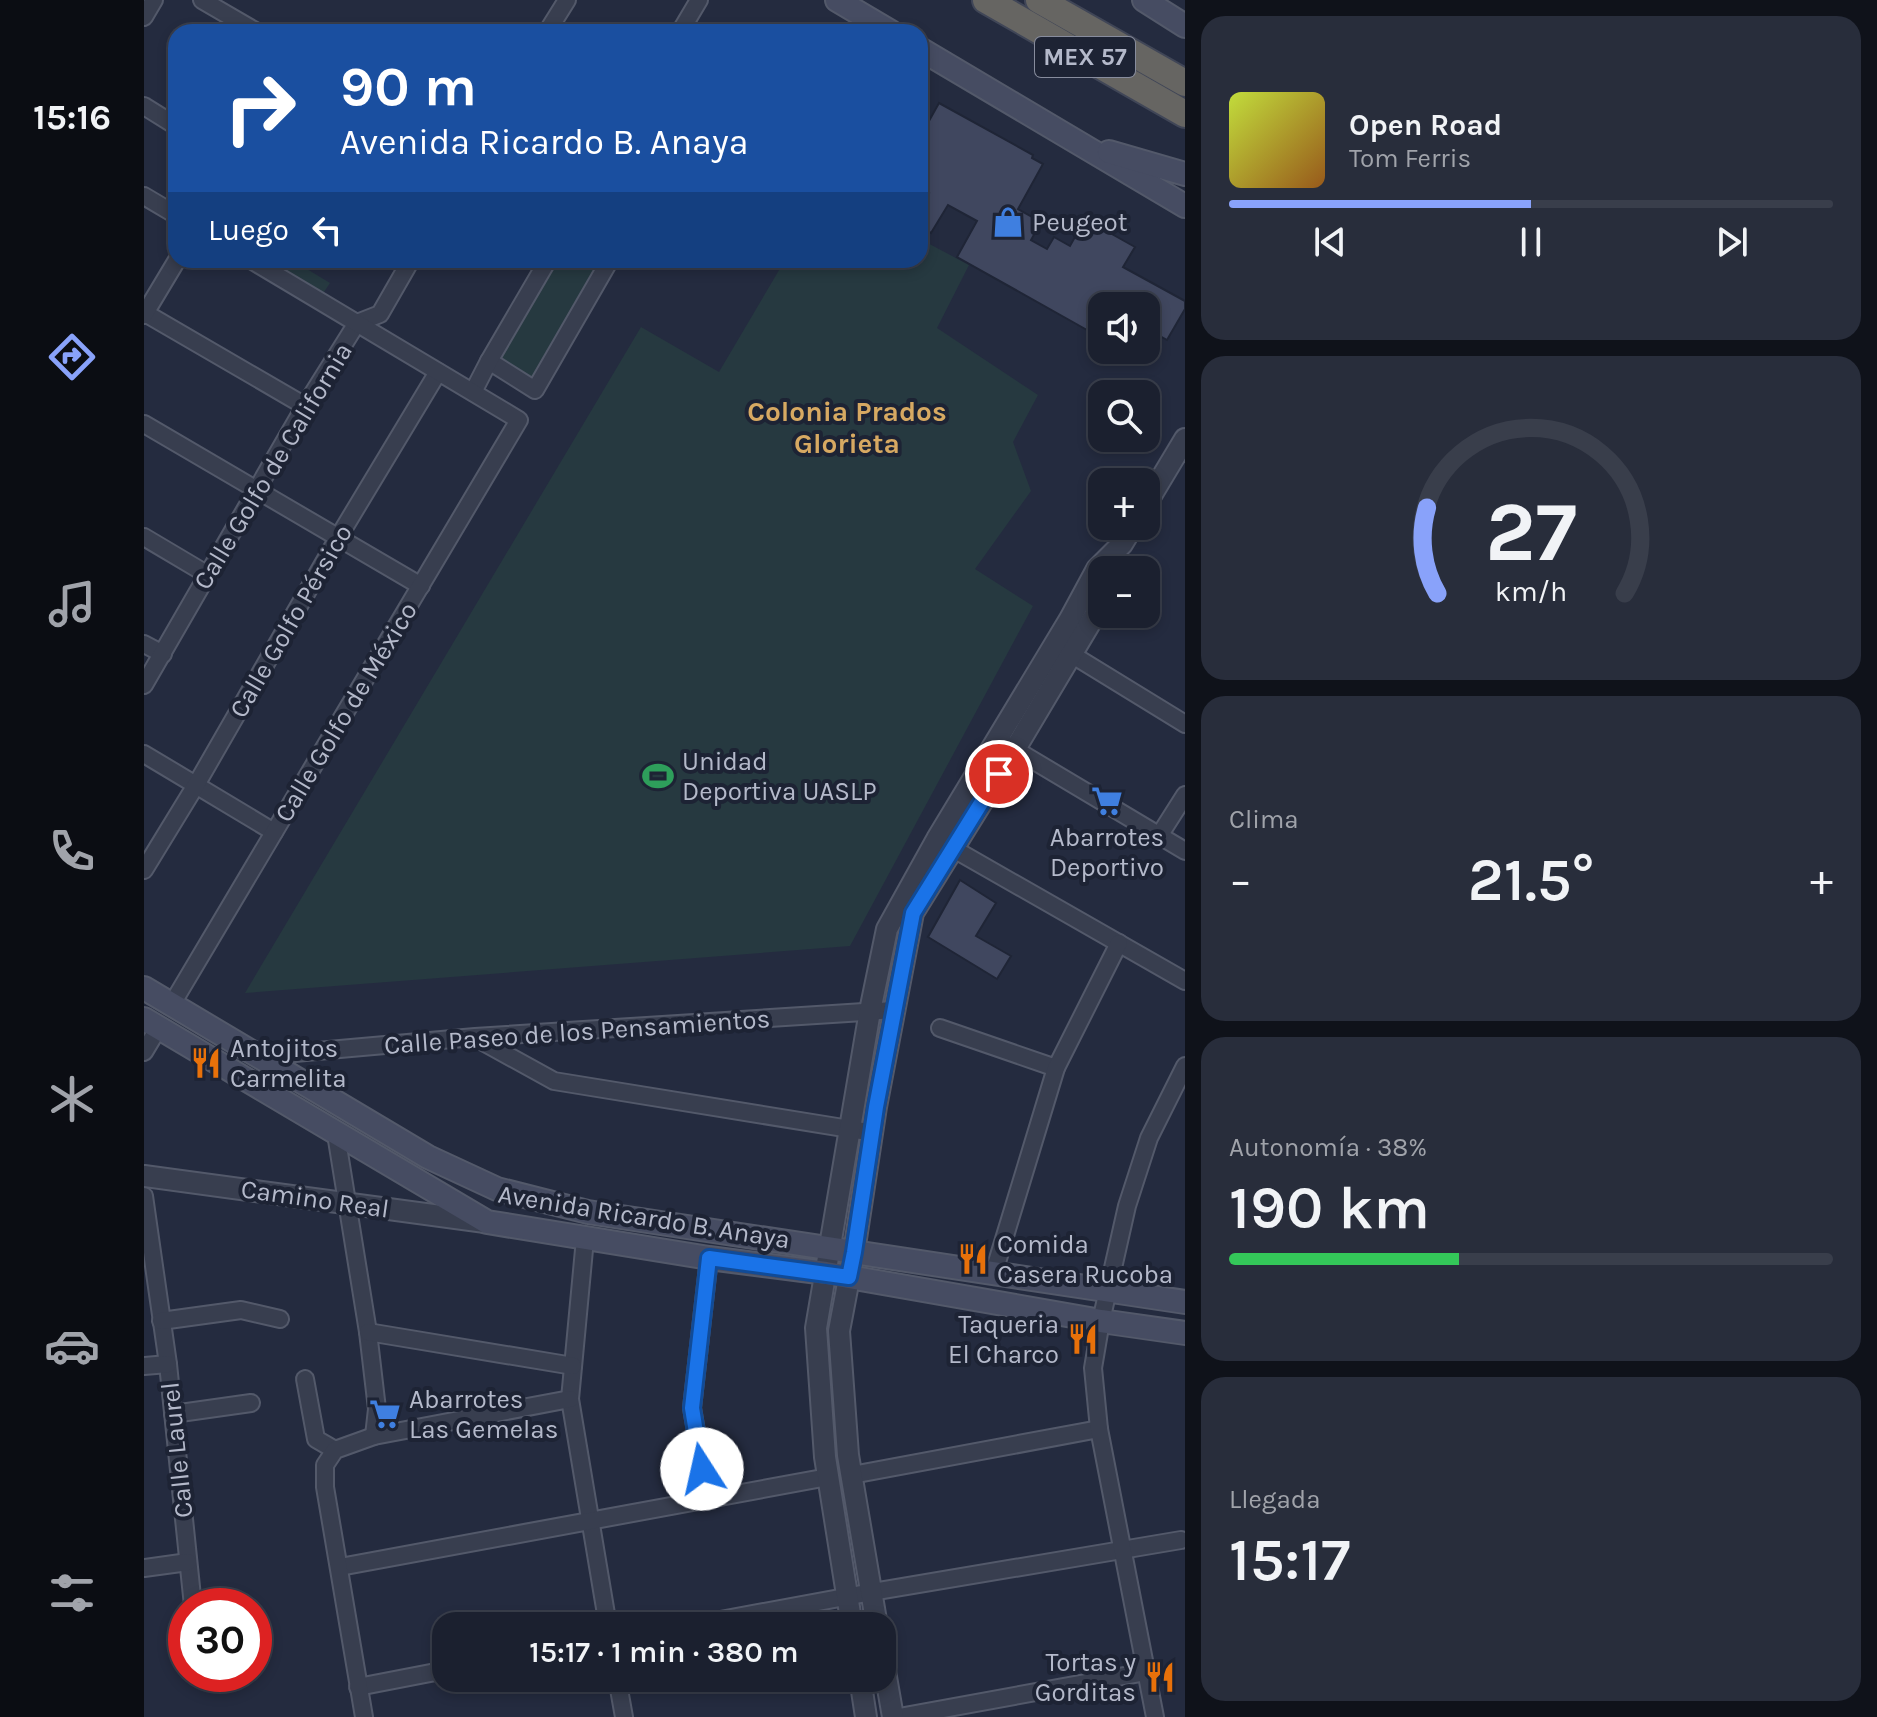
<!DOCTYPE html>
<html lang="es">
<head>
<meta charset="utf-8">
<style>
	:root { --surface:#1b202f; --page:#282d3b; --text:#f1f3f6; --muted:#a0a3aa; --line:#393e4b; --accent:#89a2fa }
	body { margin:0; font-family:Karla,sans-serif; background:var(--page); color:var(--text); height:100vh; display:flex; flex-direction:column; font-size:30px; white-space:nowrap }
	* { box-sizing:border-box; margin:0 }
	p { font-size:26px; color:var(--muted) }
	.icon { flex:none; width:44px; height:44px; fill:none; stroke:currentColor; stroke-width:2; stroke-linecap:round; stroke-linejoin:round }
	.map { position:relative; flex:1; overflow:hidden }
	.sheet { display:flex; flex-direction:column; gap:16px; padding:16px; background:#0f121a; width:692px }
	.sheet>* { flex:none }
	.banner { position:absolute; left:24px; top:24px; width:760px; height:244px; border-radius:24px; box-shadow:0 4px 12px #0003,0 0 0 2px var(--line); background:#1a4fa0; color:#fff; overflow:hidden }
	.controls { position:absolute; left:944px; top:292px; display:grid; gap:16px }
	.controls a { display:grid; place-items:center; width:72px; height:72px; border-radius:16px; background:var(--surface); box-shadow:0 4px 12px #0003,0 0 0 2px var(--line); font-size:40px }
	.speed { position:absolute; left:24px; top:1588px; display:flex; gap:16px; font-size:40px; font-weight:700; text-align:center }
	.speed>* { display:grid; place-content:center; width:104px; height:104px; border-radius:50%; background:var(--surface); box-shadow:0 4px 12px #0003,0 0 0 2px var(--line); line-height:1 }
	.speed .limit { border:12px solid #d22; background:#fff; color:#111 }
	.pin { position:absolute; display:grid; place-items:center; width:68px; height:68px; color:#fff; margin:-34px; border:4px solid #fff; border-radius:50%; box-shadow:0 2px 8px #0007 }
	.me { position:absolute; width:88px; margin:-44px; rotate:350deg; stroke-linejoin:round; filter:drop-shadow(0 0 6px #0008) }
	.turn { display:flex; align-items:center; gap:28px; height:168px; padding:0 40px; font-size:36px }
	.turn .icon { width:104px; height:104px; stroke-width:2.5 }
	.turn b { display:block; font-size:56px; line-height:68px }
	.then { display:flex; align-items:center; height:76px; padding:0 40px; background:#0003; gap:16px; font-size:30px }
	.big { font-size:60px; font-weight:600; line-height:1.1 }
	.sheet .widget { flex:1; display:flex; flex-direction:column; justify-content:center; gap:12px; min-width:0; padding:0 28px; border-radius:24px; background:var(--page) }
	.sheet .dial { align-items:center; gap:0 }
	.dial svg { height:208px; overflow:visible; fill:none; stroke:var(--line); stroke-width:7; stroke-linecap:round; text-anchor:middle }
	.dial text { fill:var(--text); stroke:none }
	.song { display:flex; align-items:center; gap:24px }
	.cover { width:96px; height:96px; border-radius:12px; background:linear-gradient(135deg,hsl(70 70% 55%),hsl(30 70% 35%)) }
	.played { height:8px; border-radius:4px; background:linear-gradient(90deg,var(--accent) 50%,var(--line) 50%) }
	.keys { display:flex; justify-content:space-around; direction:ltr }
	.heat { display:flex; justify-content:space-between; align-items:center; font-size:44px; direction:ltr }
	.charge { height:12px; border-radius:6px; background:linear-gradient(90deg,#34c759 38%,var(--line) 0) }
	.trip { position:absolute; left:288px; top:1612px; width:464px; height:80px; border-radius:24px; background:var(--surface); box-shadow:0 4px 12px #0003,0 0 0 2px var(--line); font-weight:600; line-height:80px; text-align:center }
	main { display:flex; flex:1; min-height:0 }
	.dock { display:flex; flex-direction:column; width:144px; justify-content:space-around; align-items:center; background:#0b0d13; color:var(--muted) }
	.dock .icon { width:56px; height:56px }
	.dock .selected { color:var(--accent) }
	.dock b { font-size:36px; color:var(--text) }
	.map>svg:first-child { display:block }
</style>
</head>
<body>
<main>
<nav class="dock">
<b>15:16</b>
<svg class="icon selected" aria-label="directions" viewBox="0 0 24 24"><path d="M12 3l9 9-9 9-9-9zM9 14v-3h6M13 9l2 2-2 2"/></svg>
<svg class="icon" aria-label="music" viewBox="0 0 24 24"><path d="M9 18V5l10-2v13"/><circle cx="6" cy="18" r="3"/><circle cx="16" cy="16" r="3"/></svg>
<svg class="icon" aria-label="phone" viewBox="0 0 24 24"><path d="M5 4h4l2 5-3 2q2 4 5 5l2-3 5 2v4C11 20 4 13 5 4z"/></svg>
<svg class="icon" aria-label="climate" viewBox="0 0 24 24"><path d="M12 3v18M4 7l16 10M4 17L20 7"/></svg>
<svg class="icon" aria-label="car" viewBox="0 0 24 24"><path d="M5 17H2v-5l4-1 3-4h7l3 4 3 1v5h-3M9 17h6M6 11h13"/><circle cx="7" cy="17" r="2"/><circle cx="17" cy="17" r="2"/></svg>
<svg class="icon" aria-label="filters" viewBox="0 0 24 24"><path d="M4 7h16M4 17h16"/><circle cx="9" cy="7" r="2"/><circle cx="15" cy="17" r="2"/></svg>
</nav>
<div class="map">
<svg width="1041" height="1717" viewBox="0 0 1041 1717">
	<rect width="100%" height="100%" fill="#242b3f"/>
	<!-- green -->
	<g fill="#263940">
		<polygon points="776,239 825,265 793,328 894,395 869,442 887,491 831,569 889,606 706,946 101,993 497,327 575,372 641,260 776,260"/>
		<polygon points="114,260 148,260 186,283 176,298"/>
		<polygon points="412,260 457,260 388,377 355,357"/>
	</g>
	<!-- building -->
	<g fill="#40475f" stroke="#1f2536" stroke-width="2">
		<polygon points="795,103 889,155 888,158 899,164 874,209 897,222 887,240 903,249 910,237 926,246 941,219 991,247 979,267 1041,301 1041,309 1023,340 1002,328 1002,306 962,306 958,304 943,330 813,257 833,221 804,205 787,233 776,227 776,208 785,193 776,188 776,137"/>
		<polygon points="816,880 852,903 832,936 867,956 853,979 784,937"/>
	</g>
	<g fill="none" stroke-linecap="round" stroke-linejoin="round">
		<defs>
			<g id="minor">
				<polyline points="58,0 113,32"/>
				<polyline points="0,17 10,0"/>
				<polyline points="403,32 423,0"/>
				<polyline points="536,32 555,0"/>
				<polyline points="0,106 32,126"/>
				<polyline points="0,196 32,215"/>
				<polyline points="1,313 161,406"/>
				<polyline points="0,315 33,260"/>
				<polyline points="345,361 391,390 466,260"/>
				<polyline points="329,392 345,361 404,260"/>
				<polyline points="0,424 277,586"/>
				<polyline points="0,537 64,575"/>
				<polyline points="0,644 19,654"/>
				<polyline points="927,654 1041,724"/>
				<polyline points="0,685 161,406 213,323 236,314 267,260"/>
				<polyline points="860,743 1041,851"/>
				<polyline points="0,754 130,832"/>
				<polyline points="1015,836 1041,795"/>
				<polyline points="801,844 1041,981"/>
				<polyline points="0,870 52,785 194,538 294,372"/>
				<polyline points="28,1004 375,420 107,260"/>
				<polyline points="796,1028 912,1068"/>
				<polyline points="332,1038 410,1081 718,1131"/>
				<polyline points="0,1052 15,1027"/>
				<polyline points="117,1056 331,1037 751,1010"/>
				<polyline points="192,1134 224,1332 233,1409 230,1436"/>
				<polyline points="0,1196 24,1364 49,1606"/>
				<polyline points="441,1239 426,1399 464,1626"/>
				<polyline points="850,1272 912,1068 975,943"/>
				<polyline points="17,1321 97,1310 136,1319"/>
				<polyline points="224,1332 429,1366"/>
				<polyline points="0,1366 24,1364"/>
				<polyline points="161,1379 172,1439 191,1450"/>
				<polyline points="29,1414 107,1403"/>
				<polyline points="708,1475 955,1429"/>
				<polyline points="564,1499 548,1408 565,1258"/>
				<polyline points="196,1567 684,1477"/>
				<polyline points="0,1568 44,1562"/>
				<polyline points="544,1626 728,1592 1037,1540"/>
				<polyline points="473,1678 480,1717"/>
				<polyline points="214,1687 302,1670"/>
				<polyline points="220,1717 181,1487 181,1465 191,1450 230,1436 426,1399"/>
				<polyline points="755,1717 1002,1672"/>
				<polyline points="1011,1717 955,1429 949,1368 957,1321 983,1206 1005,1138 1041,1066"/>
			</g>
			<g id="tertiary">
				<polyline points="1002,504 1041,439"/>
				<polyline points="0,1176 341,1222"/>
				<polyline points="708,1626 681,1457 672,1328 726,1011 743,929 793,839 926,619 953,569 978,544 989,526"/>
				<polyline points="733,1626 704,1455 695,1331 710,1252 732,1107 769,913 871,749 958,603"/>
				<polyline points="738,1654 749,1717"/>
				<polyline points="716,1678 722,1717"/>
			</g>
			<g id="secondary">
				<polyline points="693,0 747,32"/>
				<polyline points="1000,0 1041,26"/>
				<polyline points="776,49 1041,206"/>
				<polyline points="965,152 1041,174"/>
				<polyline points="0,988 284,1157 353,1189 444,1212 1041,1302"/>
				<polyline points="0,1019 343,1222 565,1258 682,1273 957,1321 1041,1333"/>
			</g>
			<g id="trunk">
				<polyline points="842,0 1041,114"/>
				<polyline points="895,0 1041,83"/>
			</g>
		</defs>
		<!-- minor casing -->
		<use href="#minor" stroke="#53596a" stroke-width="20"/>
		<!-- tertiary casing -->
		<use href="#tertiary" stroke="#53596a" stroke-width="24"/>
		<!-- secondary casing -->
		<use href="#secondary" stroke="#53596a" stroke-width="26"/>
		<!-- trunk casing -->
		<use href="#trunk" stroke="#404657" stroke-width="30"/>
		<!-- minor -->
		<use href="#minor" stroke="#383e4f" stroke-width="16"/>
		<!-- tertiary -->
		<use href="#tertiary" stroke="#383e4f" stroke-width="20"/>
		<!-- secondary -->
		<use href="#secondary" stroke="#464c62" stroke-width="22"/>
		<!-- trunk -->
		<use href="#trunk" stroke="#666562" stroke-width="26"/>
	</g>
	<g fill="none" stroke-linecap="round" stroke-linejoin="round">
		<defs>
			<polyline id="route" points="558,1469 548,1408 565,1258 705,1277 710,1252 732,1107 769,913 855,774"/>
		</defs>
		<!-- route casing -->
		<use href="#route" stroke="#114b97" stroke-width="20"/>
		<!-- route -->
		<use href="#route" stroke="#1a73e8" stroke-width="14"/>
	</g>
	<!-- icons -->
	<defs>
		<symbol id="shop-bare" viewBox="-9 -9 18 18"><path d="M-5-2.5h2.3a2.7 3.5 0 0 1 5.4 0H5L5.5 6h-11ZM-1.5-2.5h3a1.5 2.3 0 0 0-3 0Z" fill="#3f7fe0" stroke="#1d2334" stroke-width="2.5" paint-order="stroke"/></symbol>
		<symbol id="stadium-bare" viewBox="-9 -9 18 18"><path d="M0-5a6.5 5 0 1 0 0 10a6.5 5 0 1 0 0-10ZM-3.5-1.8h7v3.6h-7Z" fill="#2e9e5b" stroke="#1d2334" stroke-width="2.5" paint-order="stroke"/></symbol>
		<symbol id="supermarket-bare" viewBox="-9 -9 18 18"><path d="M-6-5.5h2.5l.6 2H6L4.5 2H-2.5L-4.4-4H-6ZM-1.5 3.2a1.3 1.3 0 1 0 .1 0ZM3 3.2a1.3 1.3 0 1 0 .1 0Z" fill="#3f7fe0" stroke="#1d2334" stroke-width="2.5" paint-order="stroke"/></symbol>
		<symbol id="restaurant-bare" viewBox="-9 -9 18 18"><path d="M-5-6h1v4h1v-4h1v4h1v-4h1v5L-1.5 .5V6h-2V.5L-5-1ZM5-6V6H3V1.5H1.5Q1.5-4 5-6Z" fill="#e8710a" stroke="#1d2334" stroke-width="2.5" paint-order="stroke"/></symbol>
	</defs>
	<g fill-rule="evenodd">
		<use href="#shop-bare" x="842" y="200" width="44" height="44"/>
		<use href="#stadium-bare" x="492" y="754" width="44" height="44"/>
		<use href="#supermarket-bare" x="941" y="779" width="44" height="44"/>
		<use href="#restaurant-bare" x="40" y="1041" width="44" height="44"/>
		<use href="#restaurant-bare" x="807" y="1237" width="44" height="44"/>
		<use href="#restaurant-bare" x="917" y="1317" width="44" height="44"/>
		<use href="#supermarket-bare" x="219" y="1392" width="44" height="44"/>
		<use href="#restaurant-bare" x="994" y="1655" width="44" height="44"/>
	</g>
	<g text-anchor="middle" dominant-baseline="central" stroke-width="8" stroke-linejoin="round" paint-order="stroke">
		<!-- shield labels -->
		<rect fill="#1d2334" stroke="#878c9d" stroke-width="2" x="891" y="37" width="100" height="40" rx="6"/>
		<g font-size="24" font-weight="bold" fill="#b4b9ca">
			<text x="941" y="57">MEX 57</text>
		</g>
		<!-- poi labels -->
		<g font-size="26" fill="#b4b9ca" stroke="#1d2334" text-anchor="start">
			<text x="888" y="222">Peugeot</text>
			<text x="538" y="761">Unidad<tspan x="538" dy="30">Deportiva UASLP</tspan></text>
			<text x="963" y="837" text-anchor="middle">Abarrotes<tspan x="963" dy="30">Deportivo</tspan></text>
			<text x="86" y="1048">Antojitos<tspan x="86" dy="30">Carmelita</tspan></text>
			<text x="853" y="1244">Comida<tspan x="853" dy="30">Casera Rucoba</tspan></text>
			<text x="915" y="1324" text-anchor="end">Taqueria<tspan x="915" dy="30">El Charco</tspan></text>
			<text x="265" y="1399">Abarrotes<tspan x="265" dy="30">Las Gemelas</tspan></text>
			<text x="992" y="1662" text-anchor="end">Tortas y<tspan x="992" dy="30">Gorditas</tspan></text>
		</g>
		<!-- street labels -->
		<g font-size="26" fill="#b4b9ca" stroke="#1d2334">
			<text transform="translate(129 466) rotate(-59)">Calle Golfo de California</text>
			<text transform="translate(147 621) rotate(-60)">Calle Golfo Pérsico</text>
			<text transform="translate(202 712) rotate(-59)">Calle Golfo de México</text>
			<text transform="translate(433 1032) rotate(-4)">Calle Paseo de los Pensamientos</text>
			<text transform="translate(171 1199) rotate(8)">Camino Real</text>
			<text transform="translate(500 1217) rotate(9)">Avenida Ricardo B. Anaya</text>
			<text transform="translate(33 1450) rotate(-96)">Calle Laurel</text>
		</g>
		<!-- neighbourhood labels -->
		<g font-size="28" font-weight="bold" fill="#d7a962" stroke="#1d2334">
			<text x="703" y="411">Colonia Prados<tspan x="703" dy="32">Glorieta</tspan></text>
		</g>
	</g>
</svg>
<div class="controls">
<a><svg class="icon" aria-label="sound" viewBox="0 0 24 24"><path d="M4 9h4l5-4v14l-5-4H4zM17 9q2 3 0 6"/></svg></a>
<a><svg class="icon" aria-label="search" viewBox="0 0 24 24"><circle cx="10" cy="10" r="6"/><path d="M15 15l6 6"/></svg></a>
<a>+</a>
<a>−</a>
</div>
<div class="speed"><div class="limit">30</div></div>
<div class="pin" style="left:855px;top:774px;background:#d93025"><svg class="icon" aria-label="arrive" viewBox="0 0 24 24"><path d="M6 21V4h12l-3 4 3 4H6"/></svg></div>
<svg class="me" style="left:558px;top:1469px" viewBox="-20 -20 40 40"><circle r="19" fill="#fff"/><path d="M0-13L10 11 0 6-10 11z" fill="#1a73e8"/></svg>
<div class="trip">15:17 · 1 min · 380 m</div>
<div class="banner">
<div class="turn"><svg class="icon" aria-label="right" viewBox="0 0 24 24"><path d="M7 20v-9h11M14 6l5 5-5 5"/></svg><div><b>90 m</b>Avenida Ricardo B. Anaya</div></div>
<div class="then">Luego<svg class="icon" aria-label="left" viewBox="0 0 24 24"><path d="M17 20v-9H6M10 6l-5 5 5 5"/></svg></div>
</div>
</div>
<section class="sheet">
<div class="widget">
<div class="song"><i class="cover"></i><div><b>Open Road</b><p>Tom Ferris</p></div></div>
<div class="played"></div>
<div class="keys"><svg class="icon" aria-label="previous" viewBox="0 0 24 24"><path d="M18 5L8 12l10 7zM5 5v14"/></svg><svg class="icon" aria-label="pause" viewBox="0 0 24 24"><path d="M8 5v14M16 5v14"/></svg><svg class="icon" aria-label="next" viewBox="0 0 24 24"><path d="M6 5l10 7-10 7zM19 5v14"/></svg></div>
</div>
<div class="widget dial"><svg viewBox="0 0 100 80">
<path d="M14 69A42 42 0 1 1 86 69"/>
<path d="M14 69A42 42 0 0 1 10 36" stroke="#89a2fa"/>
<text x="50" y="56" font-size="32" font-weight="700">27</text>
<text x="50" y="72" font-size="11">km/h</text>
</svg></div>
<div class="widget"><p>Clima</p>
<div class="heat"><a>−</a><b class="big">21.5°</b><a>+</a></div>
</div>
<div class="widget"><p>Autonomía · 38%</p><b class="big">190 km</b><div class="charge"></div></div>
<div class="widget"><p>Llegada</p><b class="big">15:17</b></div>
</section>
</main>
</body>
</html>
